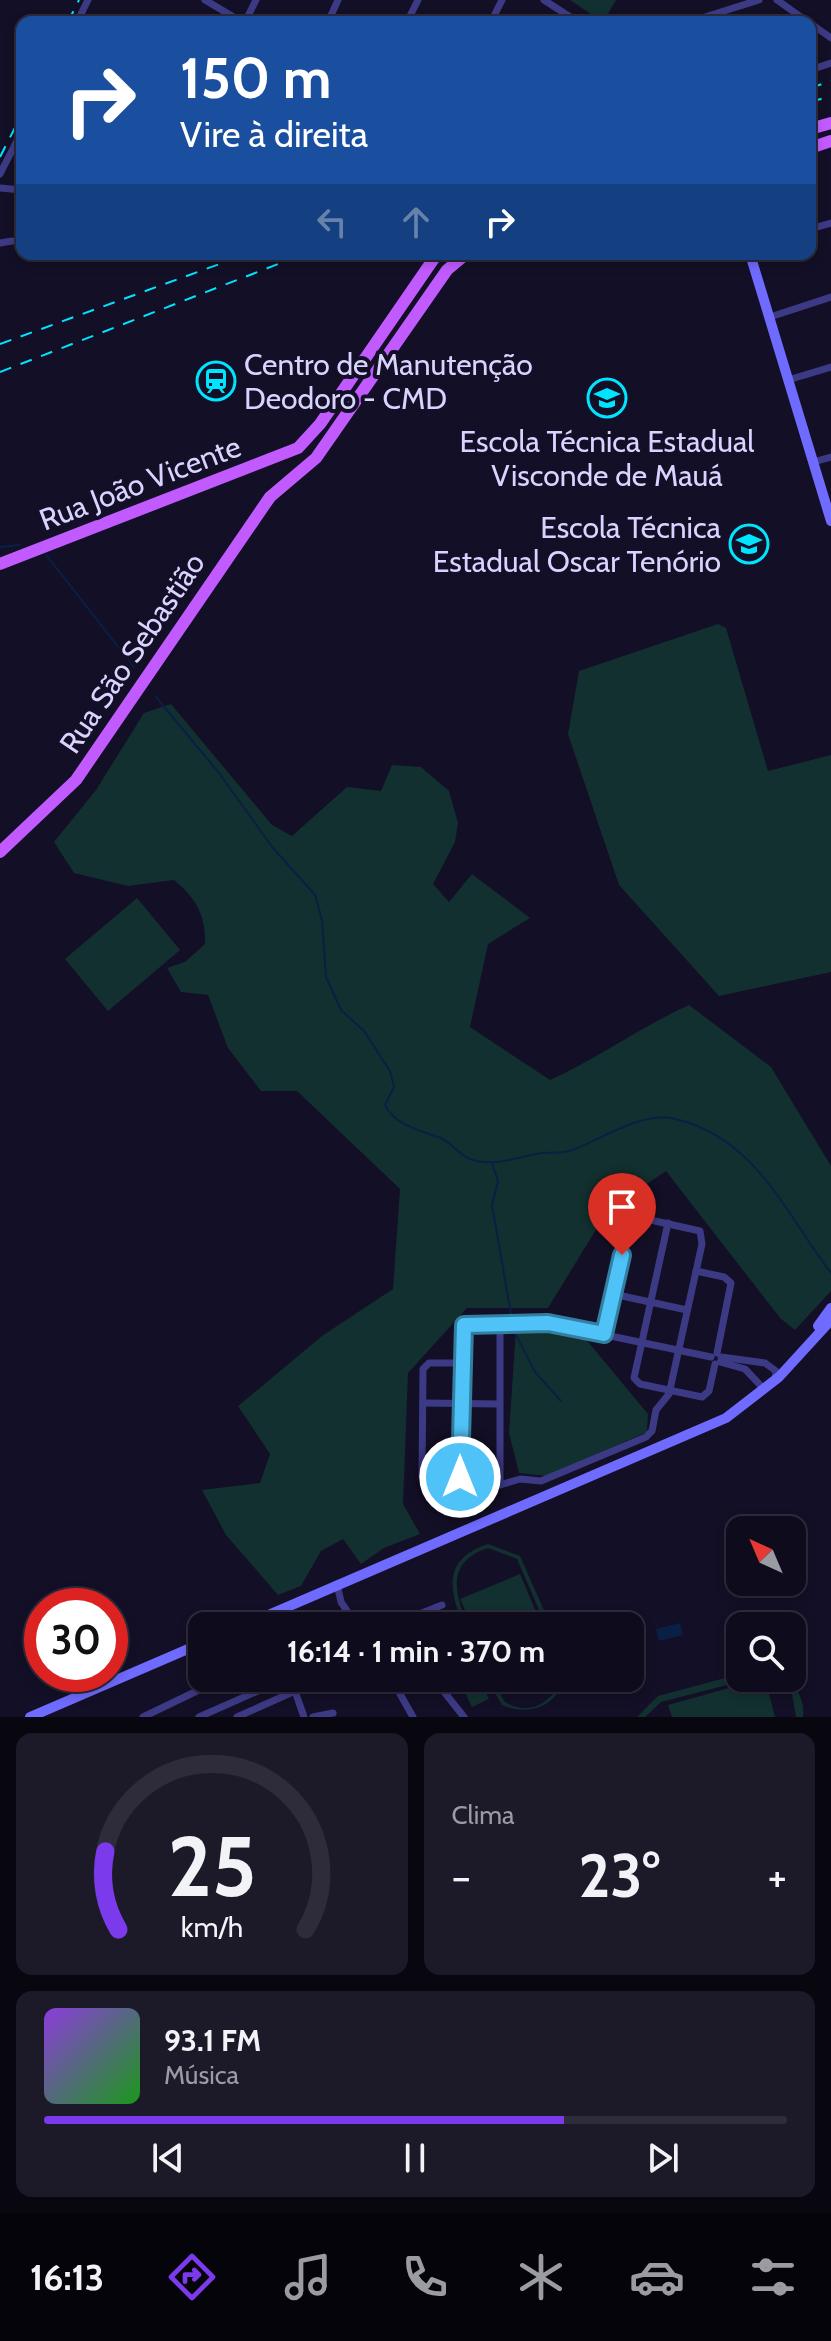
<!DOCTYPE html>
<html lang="pt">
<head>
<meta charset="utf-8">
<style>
	:root { --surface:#0e0b1c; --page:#1c1929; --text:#f1f3f6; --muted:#9b9ba3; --line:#2e2b3b; --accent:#7c3aed }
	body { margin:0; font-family:Cabin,sans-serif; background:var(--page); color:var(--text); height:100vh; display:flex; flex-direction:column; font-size:30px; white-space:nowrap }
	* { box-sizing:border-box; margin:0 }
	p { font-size:26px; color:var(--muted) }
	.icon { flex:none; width:44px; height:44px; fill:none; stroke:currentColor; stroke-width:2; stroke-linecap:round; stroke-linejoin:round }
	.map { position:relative; height:1717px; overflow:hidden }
	.panel { display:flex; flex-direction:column; gap:16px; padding:16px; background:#08060f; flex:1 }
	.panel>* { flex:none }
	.guide { position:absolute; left:16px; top:16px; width:800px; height:244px; border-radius:16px; box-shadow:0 4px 12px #0003,0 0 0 2px var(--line); background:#1a4fa0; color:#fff; overflow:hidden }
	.needle { width:52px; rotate:316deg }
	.tools { position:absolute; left:726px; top:1516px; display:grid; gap:16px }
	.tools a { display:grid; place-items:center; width:80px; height:80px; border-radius:16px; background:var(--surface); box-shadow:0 4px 12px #0003,0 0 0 2px var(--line); font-size:40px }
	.speed { position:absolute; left:24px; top:1588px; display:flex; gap:16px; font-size:40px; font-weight:700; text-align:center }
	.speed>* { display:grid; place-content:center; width:104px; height:104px; border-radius:50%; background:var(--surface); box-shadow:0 4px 12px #0003,0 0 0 2px var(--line); line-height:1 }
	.speed .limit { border:12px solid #d22; background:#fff; color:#111 }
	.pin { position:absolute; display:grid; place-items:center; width:68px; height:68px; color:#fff; margin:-82px -34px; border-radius:50% 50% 50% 0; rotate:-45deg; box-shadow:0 0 8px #0007 }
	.pin .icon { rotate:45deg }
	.me { position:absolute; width:88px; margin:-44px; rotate:0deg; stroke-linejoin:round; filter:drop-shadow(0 0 6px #0008) }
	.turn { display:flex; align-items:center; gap:28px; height:168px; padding:0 32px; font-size:36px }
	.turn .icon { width:104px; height:104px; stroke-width:2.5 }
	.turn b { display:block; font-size:56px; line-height:68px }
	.lanes { display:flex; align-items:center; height:76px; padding:0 32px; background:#0003; justify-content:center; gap:40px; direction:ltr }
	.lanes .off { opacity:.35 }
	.big { font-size:60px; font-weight:800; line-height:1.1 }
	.panel .tile { flex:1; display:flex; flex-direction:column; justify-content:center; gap:12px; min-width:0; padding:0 28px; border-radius:16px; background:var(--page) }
	.panel .dial { align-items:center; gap:0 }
	.dial svg { height:208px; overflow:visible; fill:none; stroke:var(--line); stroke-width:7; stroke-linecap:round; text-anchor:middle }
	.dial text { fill:var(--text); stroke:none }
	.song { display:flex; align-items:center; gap:24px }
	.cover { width:96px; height:96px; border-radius:12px; background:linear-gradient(135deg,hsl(270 70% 55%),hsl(120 70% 35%)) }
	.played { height:8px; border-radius:4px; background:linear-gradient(90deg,var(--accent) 70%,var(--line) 70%) }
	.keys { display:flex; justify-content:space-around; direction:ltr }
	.heat { display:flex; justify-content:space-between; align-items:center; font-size:44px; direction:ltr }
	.panel .tiles { flex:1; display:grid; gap:16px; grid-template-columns:1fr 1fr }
	.tile:last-child { grid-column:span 2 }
	.trip { position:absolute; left:188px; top:1612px; width:456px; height:80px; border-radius:16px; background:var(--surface); box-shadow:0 4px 12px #0003,0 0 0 2px var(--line); font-weight:800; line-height:80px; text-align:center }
	.tabs { display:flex; height:128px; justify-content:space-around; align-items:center; background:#06040b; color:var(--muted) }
	.tabs .icon { width:56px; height:56px }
	.tabs .current { color:var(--accent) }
	.tabs b { font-size:36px; color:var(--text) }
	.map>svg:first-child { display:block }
</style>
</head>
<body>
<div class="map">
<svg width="831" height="1717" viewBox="0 0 831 1717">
	<rect width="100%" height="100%" fill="#130f26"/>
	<!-- green -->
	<g fill="#12302f">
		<polygon points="570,0 616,0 603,22"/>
		<polygon points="718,624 726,628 768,771 831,755 831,972 719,996 619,885 568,734 579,671"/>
		<path d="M171,704L272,825L292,836L347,787L381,791L392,765L421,767L449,791L458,823L455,842L433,884L449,902L472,874L530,918L488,944L470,1027L550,1080C599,1058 640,1027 689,1005L771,1067L831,1166V1291L795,1330L780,1318L666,1171L608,1210L548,1308H467L408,1373L403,1504L420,1534L384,1548L361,1564L343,1539L321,1551L301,1586L278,1595L226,1535L202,1490L260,1483L270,1454L238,1406L322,1336L393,1289L400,1189L297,1091H261L228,1048L208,995L181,992L167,968L185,962L205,944C206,916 196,898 174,880L128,886L74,873L54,842L96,790L144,713Z"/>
		<polygon points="137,898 180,950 108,1011 65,959"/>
		<polygon points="516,1329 584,1337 648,1414 647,1432 546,1476 519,1473 509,1433"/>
		<path d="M488,1544L520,1556L551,1626H546L517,1559L488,1548C445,1562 455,1594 468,1626H464C449,1591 442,1559 488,1544Z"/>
		<polygon points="520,1574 542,1626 472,1626 460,1599"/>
		<polygon points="740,1674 740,1678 754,1678 661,1702 645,1717 637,1717 658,1696"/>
		<polygon points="458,1678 479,1678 489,1699 472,1707"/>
		<path d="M486,1678H491L505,1702C529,1717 553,1703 561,1678H565C557,1706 529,1717 502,1705Z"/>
		<polygon points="765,1678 775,1717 672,1717 668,1705"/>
		<path d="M773,1678H787C798,1689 805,1701 803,1717H796L792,1694Z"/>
	</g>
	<!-- water -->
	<polygon fill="#0a1f44" points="680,1623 683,1635 659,1641 656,1629"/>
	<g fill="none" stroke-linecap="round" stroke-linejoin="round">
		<!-- stream -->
		<g stroke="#0a1f44" stroke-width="2">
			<polyline points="0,547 20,545"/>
			<polyline points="47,556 134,667"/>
			<path d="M156,697L219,773L273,848L315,895L322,920L326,977L341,1010L364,1031L390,1071L394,1087L385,1105C394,1125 421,1131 441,1138C452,1143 459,1155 470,1159C494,1168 519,1156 542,1153C552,1152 563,1154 572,1150C603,1139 641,1111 675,1119C756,1137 787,1216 831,1273"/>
			<polyline points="492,1163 498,1181 492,1205 511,1314"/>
			<polyline points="516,1335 535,1372 561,1401"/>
		</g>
		<!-- street -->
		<g stroke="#3d3a85" stroke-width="7">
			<polyline points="205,0 242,22"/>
			<polyline points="544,0 578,22"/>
			<polyline points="777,0 808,22"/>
			<polyline points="77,22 88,0"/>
			<polyline points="245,22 256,0"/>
			<polyline points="328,22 338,0"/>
			<polyline points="407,22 418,0"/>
			<polyline points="491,22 502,0"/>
			<polyline points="689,22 759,0"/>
			<polyline points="810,23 831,38"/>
			<polyline points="810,70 831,63"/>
			<polyline points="0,174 22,131"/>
			<polyline points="0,188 22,190"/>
			<polyline points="810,229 831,223"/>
			<polyline points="0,243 12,241"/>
			<polyline points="46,256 48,254"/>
			<polyline points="770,317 831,297"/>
			<polyline points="788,380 831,367"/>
			<polyline points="813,462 831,457"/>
			<polyline points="668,1223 634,1378 640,1384 702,1397 709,1391 715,1364"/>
			<polyline points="696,1271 724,1277 731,1283 717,1353"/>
			<polyline points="613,1294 687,1310"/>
			<polyline points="500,1323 500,1485"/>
			<polyline points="721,1357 765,1363 776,1371 775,1379"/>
			<polyline points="720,1362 745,1369 764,1389"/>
			<polyline points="461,1363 429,1363 423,1369 422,1476 428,1485 500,1485 520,1479 541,1481 646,1437 652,1431 656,1410 669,1394 702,1244 700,1231 637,1217 630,1219 604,1334"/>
			<polyline points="423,1403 498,1404"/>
			<polyline points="460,1485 461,1330 465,1324 553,1324 711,1357"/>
			<polyline points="337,1584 341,1602 357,1626"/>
			<polyline points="352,1626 397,1623 442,1605"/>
			<polyline points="391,1678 413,1717"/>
			<polyline points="433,1678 464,1717"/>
			<polyline points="295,1691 304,1717"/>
			<polyline points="143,1717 224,1678"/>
			<polyline points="199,1717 287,1678"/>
			<polyline points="237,1717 295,1691 359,1678"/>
			<polyline points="313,1717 333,1713"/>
		</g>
		<!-- secondary -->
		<g stroke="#6f6bff" stroke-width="10">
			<polyline points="750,254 831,521"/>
			<polyline points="818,1326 831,1308"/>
			<polyline points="243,1626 726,1418 779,1377 831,1320"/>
			<polyline points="30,1717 202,1643"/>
		</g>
		<!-- primary -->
		<g stroke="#c25bff" stroke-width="12">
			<polyline points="810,129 831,123"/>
			<polyline points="810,148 831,141"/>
			<polyline points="0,564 298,448 320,424 437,254"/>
			<polyline points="0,852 76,780 270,497 316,458 447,270 466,254"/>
		</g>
		<!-- rail -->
		<g stroke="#00e5ff" stroke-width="2" stroke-dasharray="12 10" stroke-linecap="butt">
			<polyline points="68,22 79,0"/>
			<polyline points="810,88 831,81"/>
			<polyline points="810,102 831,96"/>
			<polyline points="0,157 22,114"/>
			<polyline points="0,344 247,254"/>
			<polyline points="0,372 304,254"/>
		</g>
	</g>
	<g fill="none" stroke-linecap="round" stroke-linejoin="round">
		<defs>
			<polyline id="route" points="460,1477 464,1325 548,1323 604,1334 622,1255"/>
		</defs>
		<!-- route casing -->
		<use href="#route" stroke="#337fa1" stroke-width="20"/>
		<!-- route -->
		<use href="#route" stroke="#4fc3f7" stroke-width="14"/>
	</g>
	<!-- icons -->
	<defs>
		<symbol id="station-ring" viewBox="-11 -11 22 22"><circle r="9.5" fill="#130f26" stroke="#00e5ff" stroke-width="1.5"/><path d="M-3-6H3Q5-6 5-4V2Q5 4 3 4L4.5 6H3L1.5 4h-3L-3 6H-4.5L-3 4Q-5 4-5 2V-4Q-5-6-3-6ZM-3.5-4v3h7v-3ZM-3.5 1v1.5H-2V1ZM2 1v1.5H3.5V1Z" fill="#00e5ff"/></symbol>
		<symbol id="university-ring" viewBox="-11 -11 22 22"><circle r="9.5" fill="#130f26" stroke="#00e5ff" stroke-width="1.5"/><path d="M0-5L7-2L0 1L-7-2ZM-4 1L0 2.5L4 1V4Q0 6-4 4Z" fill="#00e5ff"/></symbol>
	</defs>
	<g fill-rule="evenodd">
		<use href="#station-ring" x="194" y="359" width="44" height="44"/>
		<use href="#university-ring" x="585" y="376" width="44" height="44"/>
		<use href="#university-ring" x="727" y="522" width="44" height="44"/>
	</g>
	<g text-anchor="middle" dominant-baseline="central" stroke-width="8" stroke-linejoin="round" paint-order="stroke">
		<!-- poi labels -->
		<g font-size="30" fill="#d9d4ff" stroke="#130f26" text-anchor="start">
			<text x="244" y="364">Centro de Manutenção<tspan x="244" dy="34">Deodoro - CMD</tspan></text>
			<text x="607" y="441" text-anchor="middle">Escola Técnica Estadual<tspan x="607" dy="34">Visconde de Mauá</tspan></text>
			<text x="721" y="527" text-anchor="end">Escola Técnica<tspan x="721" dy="34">Estadual Oscar Tenório</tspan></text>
		</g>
		<!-- street labels -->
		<g font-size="30" fill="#d9d4ff" stroke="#130f26">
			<text transform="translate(140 483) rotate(-21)">Rua João Vicente</text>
			<text transform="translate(132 653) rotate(-56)">Rua São Sebastião</text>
		</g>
	</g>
</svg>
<div class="tools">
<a><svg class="needle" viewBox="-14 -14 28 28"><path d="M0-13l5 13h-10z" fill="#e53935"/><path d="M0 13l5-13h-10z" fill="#9b9ba3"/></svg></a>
<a><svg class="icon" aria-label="search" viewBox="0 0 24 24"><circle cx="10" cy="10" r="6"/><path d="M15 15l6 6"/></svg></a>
</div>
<div class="speed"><div class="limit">30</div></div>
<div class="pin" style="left:622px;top:1255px;background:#d93025"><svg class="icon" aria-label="arrive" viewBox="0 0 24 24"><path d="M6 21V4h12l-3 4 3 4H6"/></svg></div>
<svg class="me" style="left:460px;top:1477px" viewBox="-20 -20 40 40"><circle r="17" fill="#4fc3f7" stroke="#fff" stroke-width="3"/><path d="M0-11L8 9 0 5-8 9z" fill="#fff"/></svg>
<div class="trip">16:14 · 1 min · 370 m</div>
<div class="guide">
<div class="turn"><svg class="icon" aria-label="right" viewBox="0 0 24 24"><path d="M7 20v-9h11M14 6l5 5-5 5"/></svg><div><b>150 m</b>Vire à direita</div></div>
<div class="lanes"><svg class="icon off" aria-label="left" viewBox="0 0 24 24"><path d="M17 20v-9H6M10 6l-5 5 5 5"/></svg><svg class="icon off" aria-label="ahead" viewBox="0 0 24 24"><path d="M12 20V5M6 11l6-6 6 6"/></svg><svg class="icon" aria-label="right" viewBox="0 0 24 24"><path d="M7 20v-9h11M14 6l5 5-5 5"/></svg></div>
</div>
</div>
<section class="panel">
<div class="tiles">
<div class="tile dial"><svg viewBox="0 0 100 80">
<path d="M14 69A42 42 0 1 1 86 69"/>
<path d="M14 69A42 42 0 0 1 9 39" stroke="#7c3aed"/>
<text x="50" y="56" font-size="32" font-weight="700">25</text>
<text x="50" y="72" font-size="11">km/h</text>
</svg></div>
<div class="tile"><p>Clima</p>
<div class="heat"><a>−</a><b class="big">23°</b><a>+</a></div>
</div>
<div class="tile">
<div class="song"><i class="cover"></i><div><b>93.1 FM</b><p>Música</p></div></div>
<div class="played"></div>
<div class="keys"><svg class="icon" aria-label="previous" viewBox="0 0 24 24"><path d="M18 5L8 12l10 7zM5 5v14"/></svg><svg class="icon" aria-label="pause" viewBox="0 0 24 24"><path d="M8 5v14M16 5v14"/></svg><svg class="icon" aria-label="next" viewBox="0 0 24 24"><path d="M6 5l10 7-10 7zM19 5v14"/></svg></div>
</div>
</div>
</section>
<nav class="tabs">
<b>16:13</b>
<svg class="icon current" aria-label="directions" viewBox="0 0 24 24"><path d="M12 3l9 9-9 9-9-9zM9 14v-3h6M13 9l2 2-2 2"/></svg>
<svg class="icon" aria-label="music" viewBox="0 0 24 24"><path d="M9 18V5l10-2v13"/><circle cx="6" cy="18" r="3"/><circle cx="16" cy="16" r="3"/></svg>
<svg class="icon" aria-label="phone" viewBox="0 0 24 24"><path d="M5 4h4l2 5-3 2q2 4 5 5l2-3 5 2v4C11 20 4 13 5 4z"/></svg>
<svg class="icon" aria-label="climate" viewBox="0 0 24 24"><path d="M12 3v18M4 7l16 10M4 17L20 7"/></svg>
<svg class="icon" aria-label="car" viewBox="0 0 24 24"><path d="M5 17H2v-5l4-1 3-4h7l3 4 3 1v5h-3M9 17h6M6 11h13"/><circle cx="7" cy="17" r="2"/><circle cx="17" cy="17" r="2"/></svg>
<svg class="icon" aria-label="filters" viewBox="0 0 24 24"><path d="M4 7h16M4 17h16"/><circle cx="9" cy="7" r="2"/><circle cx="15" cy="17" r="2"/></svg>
</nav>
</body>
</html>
